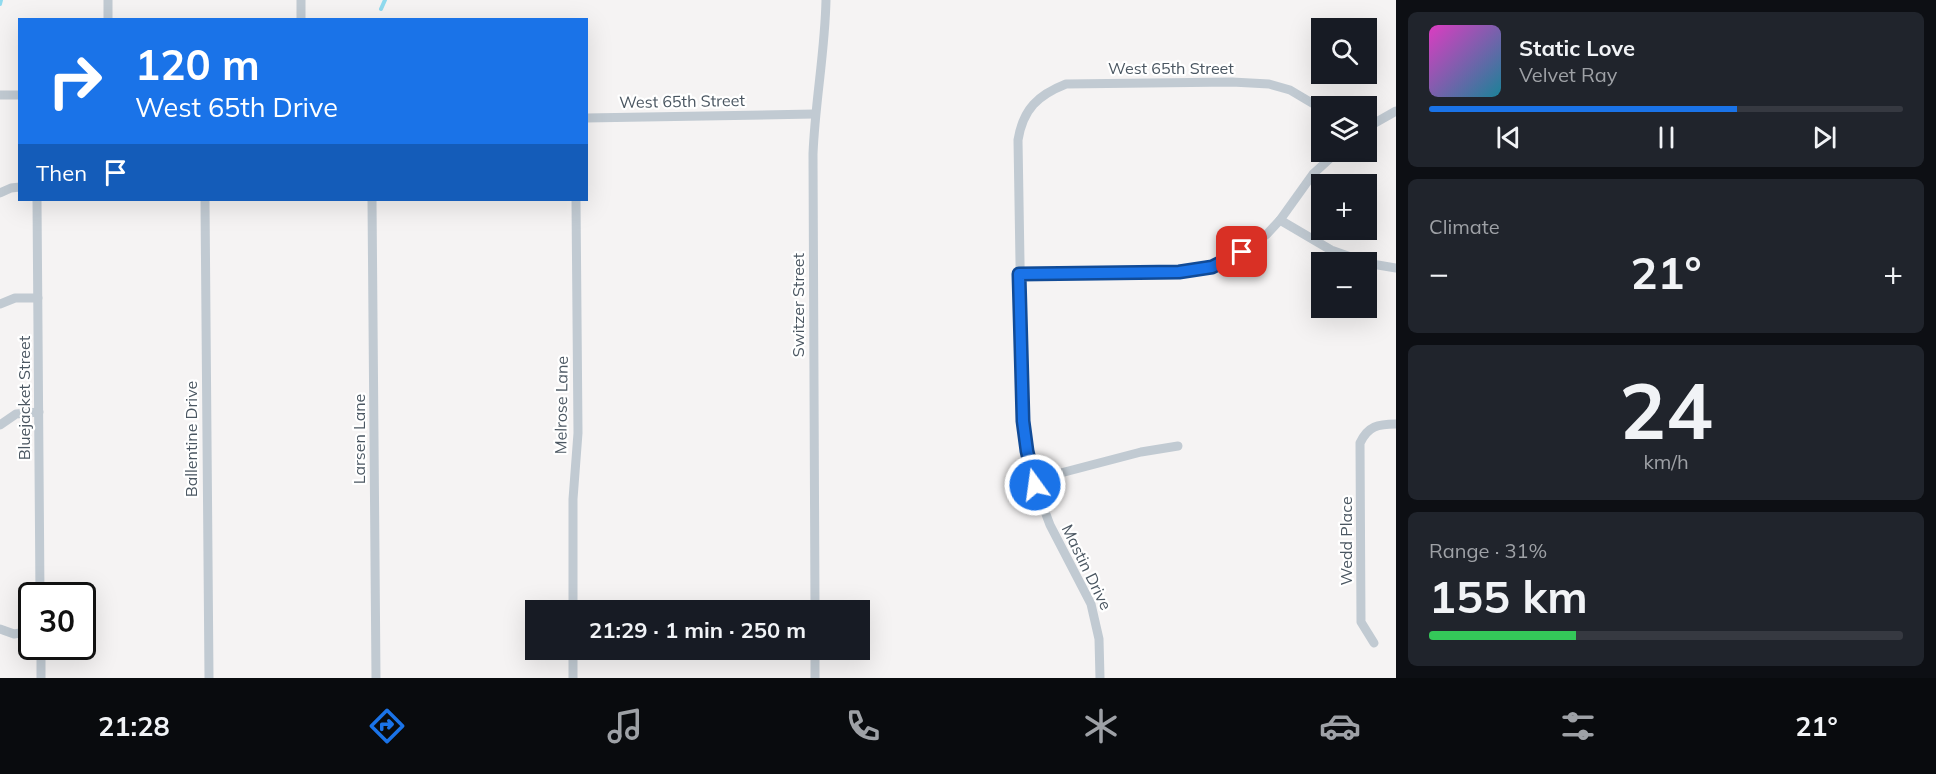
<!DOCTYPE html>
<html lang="en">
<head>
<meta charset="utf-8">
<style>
	:root { --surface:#171b24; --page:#20242c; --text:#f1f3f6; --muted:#9ea1a6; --line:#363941; --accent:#1a73e8 }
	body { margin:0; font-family:Mulish,sans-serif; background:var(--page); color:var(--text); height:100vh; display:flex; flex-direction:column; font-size:22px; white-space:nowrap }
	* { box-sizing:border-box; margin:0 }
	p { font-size:20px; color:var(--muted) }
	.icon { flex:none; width:33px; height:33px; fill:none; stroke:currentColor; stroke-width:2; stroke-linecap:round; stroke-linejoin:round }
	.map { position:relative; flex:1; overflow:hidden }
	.sheet { display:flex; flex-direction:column; gap:12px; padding:12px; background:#0d0f14; width:540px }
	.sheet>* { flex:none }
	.hud { position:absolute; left:18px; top:18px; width:570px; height:183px; border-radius:0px; box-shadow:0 6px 24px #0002; background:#1a73e8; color:#fff; overflow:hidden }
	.tools { position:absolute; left:1311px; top:18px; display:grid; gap:12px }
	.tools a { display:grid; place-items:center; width:66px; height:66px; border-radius:0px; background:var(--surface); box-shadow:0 6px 24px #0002; font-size:30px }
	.speed { position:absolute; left:18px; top:582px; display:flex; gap:12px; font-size:30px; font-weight:700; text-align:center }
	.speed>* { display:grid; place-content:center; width:78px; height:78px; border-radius:50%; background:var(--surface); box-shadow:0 6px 24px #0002; line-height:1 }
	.speed .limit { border:3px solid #111; border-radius:9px; background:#fff; color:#111 }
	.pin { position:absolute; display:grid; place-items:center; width:51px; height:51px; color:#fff; margin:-26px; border-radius:12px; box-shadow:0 3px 9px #0006 }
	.me { position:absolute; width:66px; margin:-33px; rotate:346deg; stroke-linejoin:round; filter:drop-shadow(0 0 4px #0008) }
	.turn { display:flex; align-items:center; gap:21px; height:126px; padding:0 18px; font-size:27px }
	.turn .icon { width:78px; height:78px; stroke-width:2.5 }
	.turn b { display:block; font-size:42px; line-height:51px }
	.then { display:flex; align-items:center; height:57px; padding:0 18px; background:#0003; gap:12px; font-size:22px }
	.big { font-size:45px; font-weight:700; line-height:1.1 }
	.sheet .card { flex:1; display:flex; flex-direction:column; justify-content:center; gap:9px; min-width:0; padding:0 21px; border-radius:9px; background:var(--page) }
	.sheet .dial { align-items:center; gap:0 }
	.dial b { font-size:78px; line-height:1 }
	.song { display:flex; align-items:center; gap:18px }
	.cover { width:72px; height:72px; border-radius:9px; background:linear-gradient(135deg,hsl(310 70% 55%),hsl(190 70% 35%)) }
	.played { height:6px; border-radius:3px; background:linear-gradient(90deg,var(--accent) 65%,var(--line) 65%) }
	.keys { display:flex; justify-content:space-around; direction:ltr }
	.heat { display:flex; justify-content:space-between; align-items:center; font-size:33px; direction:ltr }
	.charge { height:9px; border-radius:4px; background:linear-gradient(90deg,#34c759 31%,var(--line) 0) }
	.trip { position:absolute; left:525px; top:600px; width:345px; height:60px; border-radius:0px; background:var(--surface); box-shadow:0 6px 24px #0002; font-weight:700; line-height:60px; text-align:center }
	.tabs { display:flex; height:96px; justify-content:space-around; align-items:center; background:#090b0e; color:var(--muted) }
	.tabs .icon { width:42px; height:42px }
	.tabs .current { color:var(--accent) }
	.tabs b { font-size:27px; color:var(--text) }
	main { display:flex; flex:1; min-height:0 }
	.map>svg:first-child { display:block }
</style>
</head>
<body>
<main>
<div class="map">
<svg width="1396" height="678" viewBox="0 0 1396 678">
	<rect width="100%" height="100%" fill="#f5f3f3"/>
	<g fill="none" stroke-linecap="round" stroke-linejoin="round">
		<!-- stream -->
		<g stroke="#90daee" stroke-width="4">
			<polyline points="0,4 1,0"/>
			<polyline points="381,9 385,0"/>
		</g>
		<!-- street -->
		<g stroke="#c1cad2" stroke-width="9">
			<polyline points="108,0 108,20"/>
			<polyline points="301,0 301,20"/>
			<polyline points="0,95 20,95"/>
			<polyline points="586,118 814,114"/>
			<polyline points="1366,128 1396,111"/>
			<polyline points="0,193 11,188 20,187"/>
			<polyline points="37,200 40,596"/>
			<polyline points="205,200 209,678"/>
			<polyline points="372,200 376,678"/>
			<polyline points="1280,220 1331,250 1365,262"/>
			<polyline points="1366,263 1396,268"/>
			<polyline points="1019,274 1180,272 1212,266 1242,252 1267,234 1280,220 1313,174 1337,152"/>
			<polyline points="0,304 15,298 38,298"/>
			<polyline points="0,425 16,414 39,412"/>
			<polyline points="1034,480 1141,452 1178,446"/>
			<polyline points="573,610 573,499 578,433 576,200"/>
			<path d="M815,610L813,154C815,102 825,52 826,0"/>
			<polyline points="0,629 14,634 32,631"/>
			<path d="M1374,643L1361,622L1360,443C1368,426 1378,424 1396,424"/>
			<polyline points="41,646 41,678"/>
			<polyline points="573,650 573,678"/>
			<polyline points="815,650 815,678"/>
			<path d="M1100,678L1099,639L1091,604L1050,525L1035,485L1027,451L1022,384L1018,140C1023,109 1038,95 1066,84L1232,82L1269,84L1290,90L1322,109"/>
		</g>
	</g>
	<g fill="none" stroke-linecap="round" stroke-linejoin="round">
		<defs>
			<polyline id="route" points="1035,485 1027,451 1023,421 1019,274 1179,272 1212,267 1242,252"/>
		</defs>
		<!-- route casing -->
		<use href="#route" stroke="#114b97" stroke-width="15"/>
		<!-- route -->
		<use href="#route" stroke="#1a73e8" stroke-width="10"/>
	</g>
	<g text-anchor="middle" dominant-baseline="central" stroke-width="4.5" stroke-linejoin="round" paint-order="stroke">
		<!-- street labels -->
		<g font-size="16" fill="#4a5661" stroke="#fff">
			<text x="1171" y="68">West 65th Street</text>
			<text transform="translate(682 101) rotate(-1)">West 65th Street</text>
			<text transform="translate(798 305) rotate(-90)">Switzer Street</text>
			<text transform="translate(24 398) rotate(-90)">Bluejacket Street</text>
			<text transform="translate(561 405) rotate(-89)">Melrose Lane</text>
			<text transform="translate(191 439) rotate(-90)">Ballentine Drive</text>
			<text transform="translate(359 439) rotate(-90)">Larsen Lane</text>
			<text transform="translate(1346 541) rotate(-90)">Wedd Place</text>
			<text transform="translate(1087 567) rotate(64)">Mastin Drive</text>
		</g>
	</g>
</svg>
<div class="tools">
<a><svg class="icon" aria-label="search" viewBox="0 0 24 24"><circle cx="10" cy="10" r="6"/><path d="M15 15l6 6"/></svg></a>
<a><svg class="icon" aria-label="layers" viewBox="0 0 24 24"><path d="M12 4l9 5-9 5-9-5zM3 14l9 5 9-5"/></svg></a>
<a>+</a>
<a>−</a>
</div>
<div class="speed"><div class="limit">30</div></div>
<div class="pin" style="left:1242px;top:252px;background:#d93025"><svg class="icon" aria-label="arrive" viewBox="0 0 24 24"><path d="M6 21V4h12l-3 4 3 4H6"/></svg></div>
<svg class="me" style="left:1035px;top:485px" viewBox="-20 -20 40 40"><circle r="17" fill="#1a73e8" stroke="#fff" stroke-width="3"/><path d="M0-11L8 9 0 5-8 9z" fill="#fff"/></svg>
<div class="trip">21:29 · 1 min · 250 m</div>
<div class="hud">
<div class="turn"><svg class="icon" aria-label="right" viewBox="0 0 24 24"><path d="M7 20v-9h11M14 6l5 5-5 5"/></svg><div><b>120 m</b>West 65th Drive</div></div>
<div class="then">Then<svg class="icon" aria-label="arrive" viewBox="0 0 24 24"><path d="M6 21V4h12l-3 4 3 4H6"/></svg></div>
</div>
</div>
<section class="sheet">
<div class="card">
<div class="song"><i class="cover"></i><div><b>Static Love</b><p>Velvet Ray</p></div></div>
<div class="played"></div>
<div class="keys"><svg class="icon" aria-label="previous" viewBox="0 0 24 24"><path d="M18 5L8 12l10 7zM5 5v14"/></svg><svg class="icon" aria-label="pause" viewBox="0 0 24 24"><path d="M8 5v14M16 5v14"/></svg><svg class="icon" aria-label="next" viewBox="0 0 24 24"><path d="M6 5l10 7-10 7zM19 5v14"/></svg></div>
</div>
<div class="card"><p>Climate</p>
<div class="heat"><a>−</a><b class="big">21°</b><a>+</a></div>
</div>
<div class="card dial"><b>24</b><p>km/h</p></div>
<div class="card"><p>Range · 31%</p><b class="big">155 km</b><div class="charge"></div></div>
</section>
</main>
<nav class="tabs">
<b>21:28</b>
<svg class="icon current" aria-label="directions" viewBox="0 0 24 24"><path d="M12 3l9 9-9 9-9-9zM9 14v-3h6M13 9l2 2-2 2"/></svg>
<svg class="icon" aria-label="music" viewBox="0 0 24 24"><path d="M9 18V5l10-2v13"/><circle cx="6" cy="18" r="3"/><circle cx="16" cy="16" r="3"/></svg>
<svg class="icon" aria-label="phone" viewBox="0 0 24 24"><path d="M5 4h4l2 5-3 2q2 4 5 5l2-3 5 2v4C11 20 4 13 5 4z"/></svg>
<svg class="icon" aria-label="climate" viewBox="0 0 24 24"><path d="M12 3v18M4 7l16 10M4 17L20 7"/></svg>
<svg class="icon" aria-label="car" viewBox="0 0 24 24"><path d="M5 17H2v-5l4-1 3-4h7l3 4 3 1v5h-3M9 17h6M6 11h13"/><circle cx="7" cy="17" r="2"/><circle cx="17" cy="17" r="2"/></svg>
<svg class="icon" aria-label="filters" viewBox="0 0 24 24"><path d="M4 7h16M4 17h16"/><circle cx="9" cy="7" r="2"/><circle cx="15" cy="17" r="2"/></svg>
<b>21°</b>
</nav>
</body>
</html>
